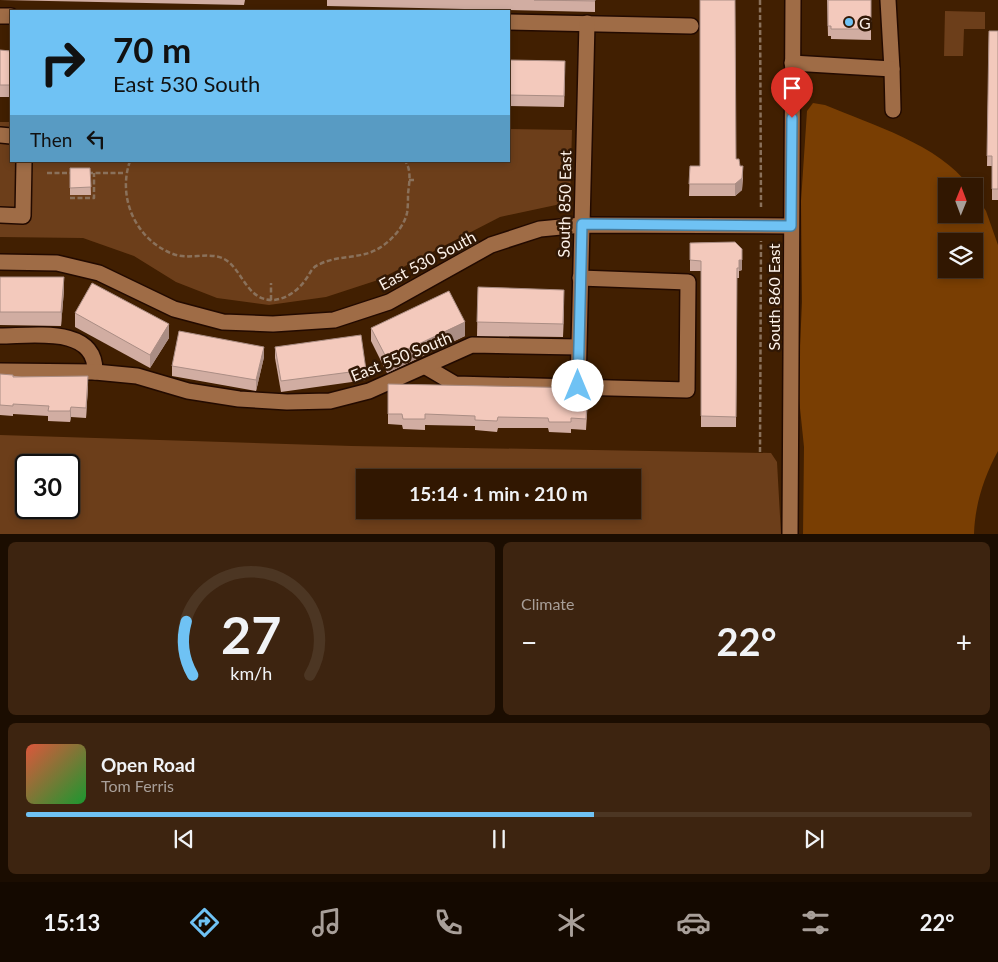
<!DOCTYPE html>
<html lang="en">
<head>
<meta charset="utf-8">
<style>
	:root { --surface:#311701; --page:#3d2410; --text:#f1f3f6; --muted:#a89f99; --line:#4c3623; --accent:#6fc2f4 }
	body { margin:0; font-family:Lato,sans-serif; background:var(--page); color:var(--text); height:100vh; display:flex; flex-direction:column; font-size:19px; white-space:nowrap }
	* { box-sizing:border-box; margin:0 }
	p { font-size:16px; color:var(--muted) }
	.icon { flex:none; width:28px; height:28px; fill:none; stroke:currentColor; stroke-width:2; stroke-linecap:round; stroke-linejoin:round }
	.map { position:relative; height:534px; overflow:hidden }
	.drawer { display:flex; flex-direction:column; gap:8px; padding:8px; background:#1b0d01; flex:1 }
	.drawer>* { flex:none }
	.hud { position:absolute; left:10px; top:10px; width:500px; height:152px; border-radius:0px; box-shadow:0 2px 8px #0003,0 0 0 1px var(--line); background:#6fc2f4; color:#111; overflow:hidden }
	.needle { width:32px; rotate:1deg }
	.controls { position:absolute; left:938px; top:178px; display:grid; gap:10px }
	.controls a { display:grid; place-items:center; width:45px; height:45px; border-radius:0px; background:var(--surface); box-shadow:0 2px 8px #0003,0 0 0 1px var(--line); font-size:25px }
	.speed { position:absolute; left:15px; top:454px; display:flex; gap:10px; font-size:25px; font-weight:700; text-align:center }
	.speed>* { display:grid; place-content:center; width:65px; height:65px; border-radius:50%; background:var(--surface); box-shadow:0 2px 8px #0003,0 0 0 1px var(--line); line-height:1 }
	.speed .limit { border:2px solid #111; border-radius:8px; background:#fff; color:#111 }
	.pin { position:absolute; display:grid; place-items:center; width:42px; height:42px; color:#fff; margin:-51px -21px; border-radius:50% 50% 50% 0; rotate:-45deg; box-shadow:0 0 5px #0007 }
	.pin .icon { rotate:45deg }
	.me { position:absolute; width:55px; margin:-28px; rotate:0deg; stroke-linejoin:round; filter:drop-shadow(0 0 4px #0008) }
	.turn { display:flex; align-items:center; gap:18px; height:105px; padding:0 20px; font-size:22px }
	.turn .icon { width:65px; height:65px; stroke-width:2.5 }
	.turn b { display:block; font-size:35px; line-height:42px }
	.then { display:flex; align-items:center; height:48px; padding:0 20px; background:#0003; gap:10px; font-size:19px }
	.big { font-size:38px; font-weight:700; line-height:1.1 }
	.drawer .tile { flex:1; display:flex; flex-direction:column; justify-content:center; gap:8px; min-width:0; padding:0 18px; border-radius:8px; background:var(--page) }
	.drawer .dial { align-items:center; gap:0 }
	.dial svg { height:130px; overflow:visible; fill:none; stroke:var(--line); stroke-width:7; stroke-linecap:round; text-anchor:middle }
	.dial text { fill:var(--text); stroke:none }
	.song { display:flex; align-items:center; gap:15px }
	.cover { width:60px; height:60px; border-radius:8px; background:linear-gradient(135deg,hsl(10 70% 55%),hsl(130 70% 35%)) }
	.played { height:5px; border-radius:2px; background:linear-gradient(90deg,var(--accent) 60%,var(--line) 60%) }
	.keys { display:flex; justify-content:space-around; direction:ltr }
	.heat { display:flex; justify-content:space-between; align-items:center; font-size:28px; direction:ltr }
	.drawer .tiles { flex:1; display:grid; gap:8px; grid-template-columns:1fr 1fr }
	.tile:last-child { grid-column:span 2 }
	.trip { position:absolute; left:356px; top:469px; width:285px; height:50px; border-radius:0px; background:var(--surface); box-shadow:0 2px 8px #0003,0 0 0 1px var(--line); font-weight:700; line-height:50px; text-align:center }
	.tab-bar { display:flex; height:80px; justify-content:space-around; align-items:center; background:#140900; color:var(--muted) }
	.tab-bar .icon { width:35px; height:35px }
	.tab-bar .selected { color:var(--accent) }
	.tab-bar b { font-size:22px; color:var(--text) }
	.map>svg:first-child { display:block }
</style>
</head>
<body>
<div class="map">
<svg width="998" height="535" viewBox="0 0 998 535">
	<rect width="100%" height="100%" fill="#411f01"/>
	<!-- green -->
	<g fill="#6c3e1a" fill-rule="evenodd">
		<polygon points="945,11 985,12 985,29 964,29 963,56 944,56"/>
		<polygon points="0,122 11,122 11,161 509,161 509,129 572,130 570,202 500,217 378,280 326,297 269,305 217,298 176,282 134,256 83,238 0,237"/>
		<path d="M0,435L352,446L771,453L777,462L781,534H0ZM26,465H69V508H26ZM365,478H632V510H365Z"/>
	</g>
	<!-- forest -->
	<path fill="#793e03" fill-rule="evenodd" d="M813,103L825,105C870,124 940,145 969,186H946V214H974V193L986,211L998,245V451C984,477 975,504 974,534L803,535L804,447L798,389L802,302L801,201L807,111ZM946,241H974V269H946Z"/>
	<g fill="none" stroke-linecap="round" stroke-linejoin="round">
		<defs>
			<g id="minor">
				<polyline points="0,16 11,16"/>
				<polyline points="509,22 691,26"/>
				<polyline points="792,63 892,69 888,0"/>
				<polyline points="892,69 893,110"/>
				<polyline points="0,135 11,136"/>
				<polyline points="0,215 23,216 24,161"/>
				<polyline points="0,262 57,263 99,273 174,309 223,322 273,324 334,320 389,302 491,245 540,229 582,225 791,226"/>
				<path d="M0,336C32,336 96,325 95,372"/>
				<polyline points="426,367 455,384 687,390 688,282 580,278"/>
				<polyline points="0,371 95,372 137,376 188,391 239,399 287,402 330,401 369,391 472,345 578,347"/>
				<polyline points="578,386 587,23"/>
				<polyline points="790,535 793,0"/>
			</g>
		</defs>
		<!-- minor casing -->
		<use href="#minor" stroke="#220a00" stroke-width="18"/>
		<!-- path -->
		<g stroke="#8a715b" stroke-width="2.5" stroke-dasharray="5 2.5" stroke-linecap="butt">
			<polyline points="760,0 761,207"/>
			<path d="M130,161C117,198 136,240 173,254C188,260 207,252 222,258C242,266 245,300 272,300C285,300 299,290 306,279C310,274 311,268 318,265C332,257 350,258 365,254C383,250 403,231 407,213C408,207 408,200 408,194C409,184 412,170 405,161"/>
			<polyline points="47,173 73,173"/>
			<polyline points="88,173 125,173"/>
			<polyline points="409,180 416,180"/>
			<polyline points="70,198 94,198 94,173"/>
			<polyline points="271,300 271,283"/>
			<polyline points="760,452 761,241"/>
		</g>
		<!-- minor -->
		<use href="#minor" stroke="#9f6c46" stroke-width="15"/>
	</g>
	<!-- wall -->
	<g fill="#d1ada2">
		<polygon points="0,0 245,0 244,5"/>
		<polygon points="327,0 595,0 595,12 327,6"/>
		<polygon points="827,0 871,0 871,40 831,39 831,36 828,36"/>
		<polygon points="989,31 998,31 998,200 992,200 992,166 987,166"/>
		<polygon points="0,50 11,51 11,97 0,97"/>
		<polygon points="509,60 565,71 564,107 509,106"/>
		<polygon points="736,159 740,166 743,178 742,190 735,196 689,196 690,166 700,166"/>
		<polygon points="70,168 90,168 91,195 70,195"/>
		<polygon points="735,242 742,270 739,271 739,278 737,278 736,427 701,427 701,271 690,271 690,243"/>
		<polygon points="0,277 64,290 61,326 0,325"/>
		<polygon points="478,287 564,303 563,337 477,336"/>
		<polygon points="75,313 169,338 150,368 75,327"/>
		<polygon points="371,328 465,336 387,373 371,341"/>
		<polygon points="275,347 366,370 366,380 281,392 275,358"/>
		<polygon points="264,357 256,391 172,376 172,366"/>
		<polygon points="0,374 88,386 86,418 71,417 70,422 48,421 48,416 13,414 13,416 0,415"/>
		<polygon points="388,384 588,399 586,430 571,429 571,433 549,432 548,428 498,428 497,432 475,430 475,426 425,425 425,430 403,429 402,425 388,424"/>
	</g>
	<!-- shaded-wall -->
	<g fill="#aa8d84">
		<polygon points="565,61 565,71 564,107 564,96"/>
		<polygon points="743,166 742,190 735,196 735,184"/>
		<polygon points="739,260 742,260 742,270 739,271 739,278"/>
		<polygon points="64,277 64,290 61,326 61,312"/>
		<polygon points="564,290 564,303 563,337 563,324"/>
		<polygon points="465,322 465,336 387,373 387,359"/>
		<polygon points="169,324 169,338 150,368 150,355"/>
		<polygon points="264,347 264,357 256,391 256,380"/>
		<polygon points="88,376 88,386 86,418 86,408"/>
		<polygon points="71,407 71,417 70,422 70,411"/>
	</g>
	<!-- building -->
	<g fill="#f3c9bc" stroke="#aa8d84">
		<polygon points="534,0 595,0 595,1"/>
		<polygon points="700,0 735,0 736,159 739,159 740,166 743,166 742,178 735,184 689,184 690,166 700,166"/>
		<polygon points="828,0 871,0 871,29 831,29 831,26 828,26"/>
		<polygon points="989,31 998,31 998,189 992,189 992,156 987,156"/>
		<polygon points="0,50 11,51 11,85 0,85"/>
		<polygon points="509,60 565,61 564,96 509,95"/>
		<polygon points="70,168 90,168 91,187 70,188"/>
		<polygon points="735,242 742,249 742,260 739,260 739,268 737,268 736,417 701,416 701,261 690,260 690,243"/>
		<polygon points="0,277 64,277 61,312 0,312"/>
		<polygon points="92,283 169,324 150,355 75,313"/>
		<polygon points="478,287 564,290 563,324 477,322"/>
		<polygon points="449,291 465,322 387,359 371,328"/>
		<polygon points="179,331 264,347 256,380 172,366"/>
		<polygon points="361,335 366,370 281,381 275,347"/>
		<polygon points="0,374 13,375 13,377 88,376 86,408 71,407 70,411 48,411 49,406 13,404 13,406 0,405"/>
		<polygon points="388,384 588,388 586,419 571,418 571,422 549,422 548,418 498,417 497,421 475,420 475,416 425,414 425,419 403,419 402,414 388,414"/>
	</g>
	<g fill="none" stroke-linecap="round" stroke-linejoin="round">
		<defs>
			<polyline id="route" points="578,386 582,224 791,226 792,118"/>
		</defs>
		<!-- route casing -->
		<use href="#route" stroke="#487e9f" stroke-width="12"/>
		<!-- route -->
		<use href="#route" stroke="#6fc2f4" stroke-width="9"/>
	</g>
	<!-- markers -->
	<circle fill="#6fc2f4" stroke="#311805" stroke-width="2" cx="849" cy="22" r="5"/>
	<g text-anchor="middle" dominant-baseline="central" stroke-width="5" stroke-linejoin="round" paint-order="stroke">
		<!-- poi labels -->
		<g font-size="16" fill="#fdf2e9" stroke="#311805" text-anchor="start">
			<text x="859" y="22">G</text>
		</g>
		<!-- street labels -->
		<g font-size="16" fill="#fdf2e9" stroke="#311805">
			<text transform="translate(564 204) rotate(-89)">South 850 East</text>
			<text transform="translate(427 260) rotate(-28)">East 530 South</text>
			<text transform="translate(773 297) rotate(-90)">South 860 East</text>
			<text transform="translate(401 356) rotate(-22)">East 550 South</text>
		</g>
	</g>
</svg>
<div class="controls">
<a><svg class="needle" viewBox="-14 -14 28 28"><path d="M0-13l5 13h-10z" fill="#e53935"/><path d="M0 13l5-13h-10z" fill="#a89f99"/></svg></a>
<a><svg class="icon" aria-label="layers" viewBox="0 0 24 24"><path d="M12 4l9 5-9 5-9-5zM3 14l9 5 9-5"/></svg></a>
</div>
<div class="speed"><div class="limit">30</div></div>
<div class="pin" style="left:792px;top:118px;background:#d93025"><svg class="icon" aria-label="arrive" viewBox="0 0 24 24"><path d="M6 21V4h12l-3 4 3 4H6"/></svg></div>
<svg class="me" style="left:578px;top:386px" viewBox="-20 -20 40 40"><circle r="19" fill="#fff"/><path d="M0-13L10 11 0 6-10 11z" fill="#6fc2f4"/></svg>
<div class="trip">15:14 · 1 min · 210 m</div>
<div class="hud">
<div class="turn"><svg class="icon" aria-label="right" viewBox="0 0 24 24"><path d="M7 20v-9h11M14 6l5 5-5 5"/></svg><div><b>70 m</b>East 530 South</div></div>
<div class="then">Then<svg class="icon" aria-label="left" viewBox="0 0 24 24"><path d="M17 20v-9H6M10 6l-5 5 5 5"/></svg></div>
</div>
</div>
<section class="drawer">
<div class="tiles">
<div class="tile dial"><svg viewBox="0 0 100 80">
<path d="M14 69A42 42 0 1 1 86 69"/>
<path d="M14 69A42 42 0 0 1 10 36" stroke="#6fc2f4"/>
<text x="50" y="56" font-size="32" font-weight="700">27</text>
<text x="50" y="72" font-size="11">km/h</text>
</svg></div>
<div class="tile"><p>Climate</p>
<div class="heat"><a>−</a><b class="big">22°</b><a>+</a></div>
</div>
<div class="tile">
<div class="song"><i class="cover"></i><div><b>Open Road</b><p>Tom Ferris</p></div></div>
<div class="played"></div>
<div class="keys"><svg class="icon" aria-label="previous" viewBox="0 0 24 24"><path d="M18 5L8 12l10 7zM5 5v14"/></svg><svg class="icon" aria-label="pause" viewBox="0 0 24 24"><path d="M8 5v14M16 5v14"/></svg><svg class="icon" aria-label="next" viewBox="0 0 24 24"><path d="M6 5l10 7-10 7zM19 5v14"/></svg></div>
</div>
</div>
</section>
<nav class="tab-bar">
<b>15:13</b>
<svg class="icon selected" aria-label="directions" viewBox="0 0 24 24"><path d="M12 3l9 9-9 9-9-9zM9 14v-3h6M13 9l2 2-2 2"/></svg>
<svg class="icon" aria-label="music" viewBox="0 0 24 24"><path d="M9 18V5l10-2v13"/><circle cx="6" cy="18" r="3"/><circle cx="16" cy="16" r="3"/></svg>
<svg class="icon" aria-label="phone" viewBox="0 0 24 24"><path d="M5 4h4l2 5-3 2q2 4 5 5l2-3 5 2v4C11 20 4 13 5 4z"/></svg>
<svg class="icon" aria-label="climate" viewBox="0 0 24 24"><path d="M12 3v18M4 7l16 10M4 17L20 7"/></svg>
<svg class="icon" aria-label="car" viewBox="0 0 24 24"><path d="M5 17H2v-5l4-1 3-4h7l3 4 3 1v5h-3M9 17h6M6 11h13"/><circle cx="7" cy="17" r="2"/><circle cx="17" cy="17" r="2"/></svg>
<svg class="icon" aria-label="filters" viewBox="0 0 24 24"><path d="M4 7h16M4 17h16"/><circle cx="9" cy="7" r="2"/><circle cx="15" cy="17" r="2"/></svg>
<b>22°</b>
</nav>
</body>
</html>
